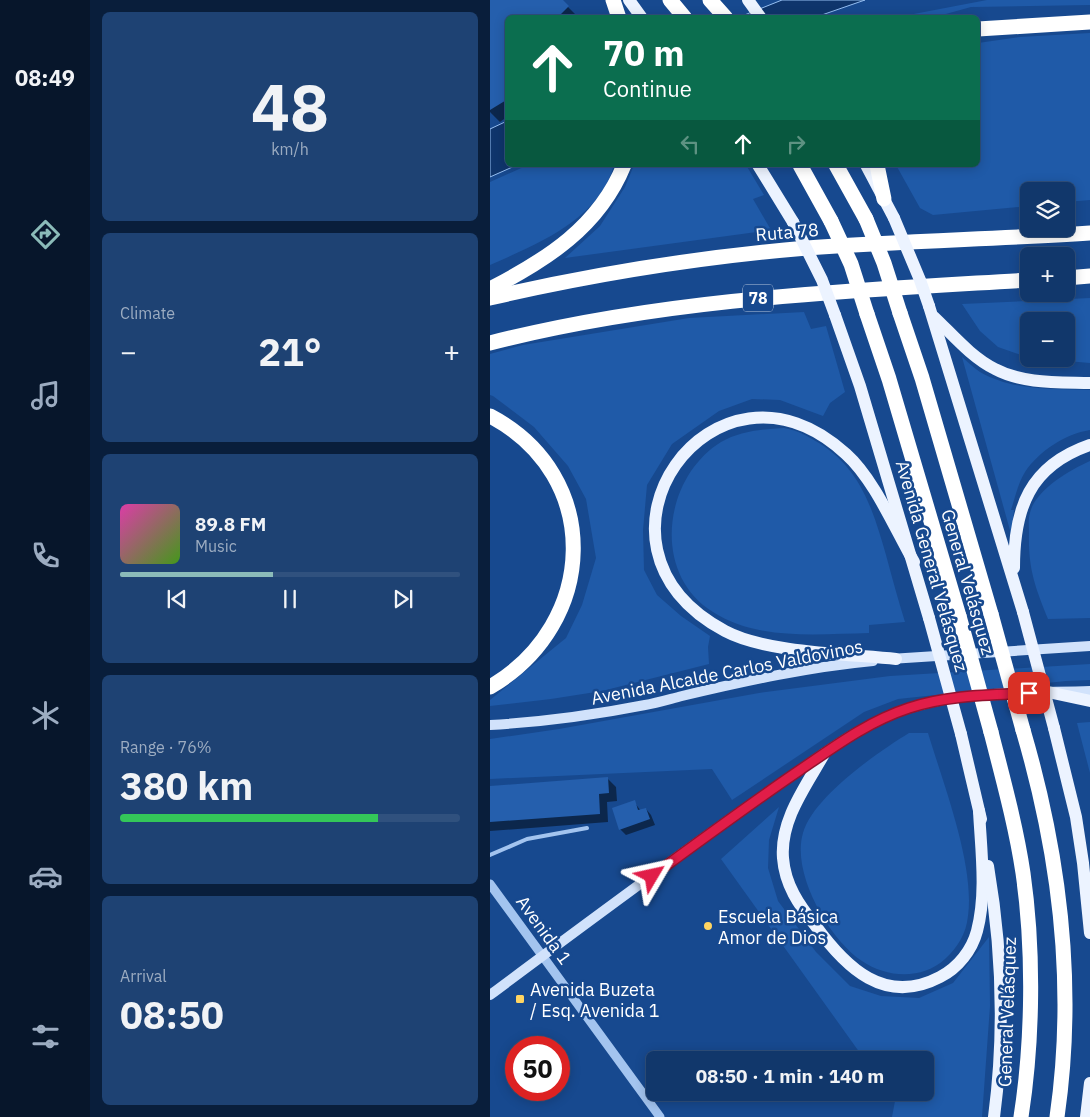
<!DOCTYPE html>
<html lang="en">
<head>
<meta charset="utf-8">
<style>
	:root { --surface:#11376b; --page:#1e4273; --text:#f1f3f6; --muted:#9cacc1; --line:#30517e; --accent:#8bbbb9 }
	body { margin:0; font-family:"IBM Plex Sans",sans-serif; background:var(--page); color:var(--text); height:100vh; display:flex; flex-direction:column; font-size:19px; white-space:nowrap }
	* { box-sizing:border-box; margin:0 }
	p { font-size:16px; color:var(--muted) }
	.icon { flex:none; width:28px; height:28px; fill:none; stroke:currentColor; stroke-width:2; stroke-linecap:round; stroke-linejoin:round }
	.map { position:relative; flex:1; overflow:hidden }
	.details { display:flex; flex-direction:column; gap:12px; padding:12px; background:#091e3b; width:400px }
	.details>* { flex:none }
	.top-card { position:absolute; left:15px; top:15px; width:475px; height:152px; border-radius:8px; box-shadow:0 2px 12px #0003,0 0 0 1px var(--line); background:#0b6e4f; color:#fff; overflow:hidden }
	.fabs { position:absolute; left:530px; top:182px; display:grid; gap:10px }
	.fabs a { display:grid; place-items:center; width:55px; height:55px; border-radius:8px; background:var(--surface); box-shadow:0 2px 12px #0003,0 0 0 1px var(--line); font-size:25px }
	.speed { position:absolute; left:15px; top:1036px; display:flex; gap:10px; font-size:25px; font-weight:700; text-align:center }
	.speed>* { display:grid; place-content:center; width:65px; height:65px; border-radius:50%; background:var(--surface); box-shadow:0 2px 12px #0003,0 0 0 1px var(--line); line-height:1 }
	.speed .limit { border:8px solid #d22; background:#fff; color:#111 }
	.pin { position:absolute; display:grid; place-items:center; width:42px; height:42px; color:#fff; margin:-21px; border-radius:10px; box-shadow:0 2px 8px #0006 }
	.me { position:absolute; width:55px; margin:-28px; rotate:54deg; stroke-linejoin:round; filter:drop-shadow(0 0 4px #0008) }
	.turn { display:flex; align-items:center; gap:18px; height:105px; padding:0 15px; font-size:22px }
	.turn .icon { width:65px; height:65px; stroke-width:2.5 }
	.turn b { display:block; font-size:35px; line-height:42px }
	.lanes { display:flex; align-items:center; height:48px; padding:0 15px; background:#0003; justify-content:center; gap:25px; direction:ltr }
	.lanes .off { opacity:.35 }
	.big { font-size:38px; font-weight:800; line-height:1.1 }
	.details .tile { flex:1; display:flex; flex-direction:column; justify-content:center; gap:8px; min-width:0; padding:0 18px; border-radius:8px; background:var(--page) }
	.details .dial { align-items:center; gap:0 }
	.dial b { font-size:65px; line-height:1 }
	.song { display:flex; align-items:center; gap:15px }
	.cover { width:60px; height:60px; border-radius:8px; background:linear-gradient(135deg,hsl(320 70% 55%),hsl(100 70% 35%)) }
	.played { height:5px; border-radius:2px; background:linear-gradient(90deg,var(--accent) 45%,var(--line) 45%) }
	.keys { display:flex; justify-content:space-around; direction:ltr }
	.heat { display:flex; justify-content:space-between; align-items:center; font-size:28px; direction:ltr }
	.charge { height:8px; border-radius:4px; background:linear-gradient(90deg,#34c759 76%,var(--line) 0) }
	.trip { position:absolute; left:156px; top:1051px; width:288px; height:50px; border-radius:8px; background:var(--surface); box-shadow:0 2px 12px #0003,0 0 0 1px var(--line); font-weight:800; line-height:50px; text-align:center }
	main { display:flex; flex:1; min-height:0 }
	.dock { display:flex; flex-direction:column; width:90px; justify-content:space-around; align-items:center; background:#07162b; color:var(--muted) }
	.dock .icon { width:35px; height:35px }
	.dock .current { color:var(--accent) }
	.dock b { font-size:22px; color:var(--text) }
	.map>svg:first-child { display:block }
</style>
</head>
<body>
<main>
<nav class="dock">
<b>08:49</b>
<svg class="icon current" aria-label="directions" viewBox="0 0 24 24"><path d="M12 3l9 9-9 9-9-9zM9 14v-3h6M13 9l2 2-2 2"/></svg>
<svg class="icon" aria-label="music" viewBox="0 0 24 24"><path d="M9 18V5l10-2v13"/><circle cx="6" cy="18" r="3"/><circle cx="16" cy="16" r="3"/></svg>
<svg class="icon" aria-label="phone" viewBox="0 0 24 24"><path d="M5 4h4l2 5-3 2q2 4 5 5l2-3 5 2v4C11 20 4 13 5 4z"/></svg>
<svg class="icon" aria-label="climate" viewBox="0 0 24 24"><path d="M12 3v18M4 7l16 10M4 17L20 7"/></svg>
<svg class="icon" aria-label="car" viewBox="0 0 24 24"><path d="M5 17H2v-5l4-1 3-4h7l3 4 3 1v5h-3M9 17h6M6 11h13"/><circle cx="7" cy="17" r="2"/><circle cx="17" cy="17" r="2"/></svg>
<svg class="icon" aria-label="filters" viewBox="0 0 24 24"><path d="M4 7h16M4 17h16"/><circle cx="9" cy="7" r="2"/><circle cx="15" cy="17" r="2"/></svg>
</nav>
<section class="details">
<div class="tile dial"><b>48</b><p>km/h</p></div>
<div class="tile"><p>Climate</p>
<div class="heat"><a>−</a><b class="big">21°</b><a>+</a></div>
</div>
<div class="tile">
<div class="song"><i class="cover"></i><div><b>89.8 FM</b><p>Music</p></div></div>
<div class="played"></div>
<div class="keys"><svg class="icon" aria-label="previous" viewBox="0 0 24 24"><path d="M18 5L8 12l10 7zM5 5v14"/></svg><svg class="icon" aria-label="pause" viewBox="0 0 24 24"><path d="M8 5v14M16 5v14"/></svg><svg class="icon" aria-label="next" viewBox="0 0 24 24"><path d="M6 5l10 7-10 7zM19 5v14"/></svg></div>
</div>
<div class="tile"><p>Range · 76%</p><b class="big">380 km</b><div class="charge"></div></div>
<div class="tile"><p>Arrival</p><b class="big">08:50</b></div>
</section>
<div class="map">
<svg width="600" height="1117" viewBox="0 0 600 1117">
	<rect width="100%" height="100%" fill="#17498f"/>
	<!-- green -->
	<g fill="#1f5aa8">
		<polygon points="497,0 600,0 600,5 481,7 445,17 408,17"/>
		<polygon points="600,33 600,200 576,202 576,191 539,191 539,206 443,215 430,208 406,165 488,165 488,43 530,37"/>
		<path d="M38,165H124C109,220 47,244 0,265V182Z"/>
		<polygon points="144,165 256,165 274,195 263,199 281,230 75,258 110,226 135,187"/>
		<polygon points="600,298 600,363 553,359 576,359 576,321 539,321 539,357 537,357 508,347 490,331 472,304"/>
		<polygon points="314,312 321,329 336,326 355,392 340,403 333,416 290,400 262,399 229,411 182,444 157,485 153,530 154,570 167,595 191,616 220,636 218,647 219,664 112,691 61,699 0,706 0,700 76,638 92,605 106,558 96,499 78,466 44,427 3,396 0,395 0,354 33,345 199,318"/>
		<path d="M472,357C478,362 484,368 490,372C523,391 563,389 600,390V430C575,434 549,451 535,472C528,483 525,498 521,510H524L521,534Z"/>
		<path d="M294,428C310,431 315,435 329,443C371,469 383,510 396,555C402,577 408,600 415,622L379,625V633C328,634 268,641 223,612C161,574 173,478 231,442C250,431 273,429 294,428Z"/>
		<path d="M600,461V618L558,619C545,587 538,568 539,533C539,527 538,519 540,513C545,490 580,470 600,461Z"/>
		<polygon points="600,664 600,680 576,681 408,699 374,712 242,800 222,769 0,779 0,739 69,729 269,693 400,676"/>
		<polygon points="600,722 600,773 587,723"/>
		<path d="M419,733H438C453,783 485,865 478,916C476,934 468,947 455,959C432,980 397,978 372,961C339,939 301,873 313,833C323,797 388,752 419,733Z"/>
		<polygon points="289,807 279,840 278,868 288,901 326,952 360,986 391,996 429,998 463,983 499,937 500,1006 492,1117 402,1117 405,1101 398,1093 435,1092 435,1060 375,1060 231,859"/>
	</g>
	<!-- water -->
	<g fill="#0f356c" stroke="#96bff2">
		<polygon points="292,0 375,0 326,17 247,18"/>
		<polygon points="17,121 18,165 27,165 0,177 0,129"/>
	</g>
	<!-- shadow -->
	<g fill="#0007">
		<polygon points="0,0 71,0 89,18 18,18 18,116 10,122 0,112"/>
		<polygon points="117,778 126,787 127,801 117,802 118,822 0,831 0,787"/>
		<polygon points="144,802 151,811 156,809 161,815 165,825 136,835 130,829"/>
	</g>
	<!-- building -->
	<g fill="#255fad">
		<polygon points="0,0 73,0 79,6 67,18 18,18 18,99 0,110"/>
		<polygon points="118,777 119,793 109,794 110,814 0,822 0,786"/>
		<polygon points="145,800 148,810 156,808 160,819 129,830 122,808"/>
	</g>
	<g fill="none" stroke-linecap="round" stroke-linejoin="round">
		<!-- service -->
		<polyline stroke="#a3c4ef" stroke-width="4" points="0,855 37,839 97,828"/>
		<!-- tertiary -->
		<polyline stroke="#a3c4ef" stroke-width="9" points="0,884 170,1117"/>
		<!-- secondary -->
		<g stroke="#d1e2fb" stroke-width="10">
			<polyline points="400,659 600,646"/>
			<path d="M0,725C52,722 104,715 155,705C167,703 180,699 192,696C255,681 319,667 383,661"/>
			<path d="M0,995C93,926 186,856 281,790C324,761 370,723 420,708C478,690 540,693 600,691"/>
		</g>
		<!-- primary -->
		<g stroke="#ecf3ff" stroke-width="12">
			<polyline points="139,0 152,18"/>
			<polyline points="258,0 271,18"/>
			<polyline points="268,165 303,222"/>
			<polyline points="376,165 404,218"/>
			<polyline points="439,306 533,612"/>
			<polyline points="345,315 370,386 439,618"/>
			<path d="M444,317C463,335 481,357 505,369C533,384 569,382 600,383"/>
			<path d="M524,568C524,509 539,466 600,445"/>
			<path d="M406,659C358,654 276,653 235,631C73,545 225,333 356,454C384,479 405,529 424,562"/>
			<polyline points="558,692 600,701"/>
			<polyline points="564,728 586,817 593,863 600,933"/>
			<polyline points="471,734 491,819"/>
			<path d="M334,754C316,786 290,820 293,858C295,885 309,905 325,925C356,968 395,1006 450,977C468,968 482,950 487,931C497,893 491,850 489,811"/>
			<path d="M498,866C512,948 515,1034 504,1117"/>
			<polyline points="596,1117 600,1083"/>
		</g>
		<!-- motorway -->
		<g stroke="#fff" stroke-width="15">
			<polyline points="123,0 129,18"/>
			<polyline points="180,0 195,18"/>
			<polyline points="220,0 236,18"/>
			<polyline points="488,29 600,22"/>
			<polyline points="310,165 341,221"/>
			<polyline points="346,165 376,219"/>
			<polyline points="387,165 394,199"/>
			<polyline points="576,278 600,276"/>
			<path d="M0,289C56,260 109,227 134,165"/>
			<path d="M0,298C104,274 210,257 317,248C411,241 506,239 600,233"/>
			<polyline points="410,313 432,378 501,614"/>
			<polyline points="377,314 399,379 469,616"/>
			<path d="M0,343C176,298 358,291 539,280"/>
			<path d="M0,416C114,476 108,624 0,687"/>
			<path d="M533,730C570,856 586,986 567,1117"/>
			<path d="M501,732C513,779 526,826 533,873C544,950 543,1040 531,1117"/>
		</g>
		<!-- primary-bridge -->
		<g stroke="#ecf3ff" stroke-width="12">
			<polyline points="404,218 430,280 439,306"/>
			<polyline points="303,222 332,280 345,315"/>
			<polyline points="533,612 564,728"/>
			<polyline points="439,618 471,734"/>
		</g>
		<!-- motorway-bridge -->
		<g stroke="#fff" stroke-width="15">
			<polyline points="376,219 394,263 410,313"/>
			<polyline points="341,221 361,264 377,314"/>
			<polyline points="501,614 533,730"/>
			<polyline points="469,616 501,732"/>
		</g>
	</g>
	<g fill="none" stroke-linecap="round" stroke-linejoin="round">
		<defs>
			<path id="route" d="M162,876C211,840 260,804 310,770C345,746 379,721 419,708C458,695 499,695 539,693"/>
		</defs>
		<!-- route casing -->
		<use href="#route" stroke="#92132f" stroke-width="12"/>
		<!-- route -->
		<use href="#route" stroke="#e11d48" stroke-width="9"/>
	</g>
	<!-- markers -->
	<g fill="#ffd562" stroke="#17498f" stroke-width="2">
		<circle cx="218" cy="926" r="5"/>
		<rect x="25" y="994" width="10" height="10" rx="2.5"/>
	</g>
	<g text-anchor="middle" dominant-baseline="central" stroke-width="5" stroke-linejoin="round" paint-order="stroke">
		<!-- shield labels -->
		<rect fill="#17498f" stroke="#b9c8dd" stroke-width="1" x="253" y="284.5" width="30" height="27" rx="4"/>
		<g font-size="16" font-weight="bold" fill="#fff">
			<text x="268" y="298">78</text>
		</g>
		<!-- street labels -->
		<g font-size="18" fill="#fff" stroke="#17498f">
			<text transform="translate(297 232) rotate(-5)">Ruta 78</text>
			<text transform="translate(442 566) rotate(74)">Avenida General Velásquez</text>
			<text transform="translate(478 582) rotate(74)">General Velásquez</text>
			<text transform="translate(237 672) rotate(-11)">Avenida Alcalde Carlos Valdovinos</text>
			<text transform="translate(54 930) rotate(54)">Avenida 1</text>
			<text transform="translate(517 1012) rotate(-88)">General Velásquez</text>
		</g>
		<!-- poi labels -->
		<g font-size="18" fill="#fff" stroke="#17498f" text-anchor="start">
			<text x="228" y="916">Escuela Básica<tspan x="228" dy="21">Amor de Dios</tspan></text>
			<text x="40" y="989">Avenida Buzeta<tspan x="40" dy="21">/ Esq. Avenida 1</tspan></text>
		</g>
	</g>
</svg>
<div class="fabs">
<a><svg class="icon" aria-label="layers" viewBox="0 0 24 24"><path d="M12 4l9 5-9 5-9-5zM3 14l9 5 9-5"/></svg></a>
<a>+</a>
<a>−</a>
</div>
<div class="speed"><div class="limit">50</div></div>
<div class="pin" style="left:539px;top:693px;background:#d93025"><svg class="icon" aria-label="arrive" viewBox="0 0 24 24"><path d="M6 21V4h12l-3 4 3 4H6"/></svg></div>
<svg class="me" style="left:162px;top:876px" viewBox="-20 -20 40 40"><path d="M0-17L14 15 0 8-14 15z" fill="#e11d48" stroke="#fff" stroke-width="4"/></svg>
<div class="trip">08:50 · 1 min · 140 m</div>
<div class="top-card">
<div class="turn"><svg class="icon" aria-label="ahead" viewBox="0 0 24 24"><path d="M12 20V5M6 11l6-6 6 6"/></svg><div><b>70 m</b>Continue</div></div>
<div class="lanes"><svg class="icon off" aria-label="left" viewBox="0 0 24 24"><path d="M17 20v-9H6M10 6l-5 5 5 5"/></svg><svg class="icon" aria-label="ahead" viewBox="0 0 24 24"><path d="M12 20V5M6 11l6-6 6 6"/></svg><svg class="icon off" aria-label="right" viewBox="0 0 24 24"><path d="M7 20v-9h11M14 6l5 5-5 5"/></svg></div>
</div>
</div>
</main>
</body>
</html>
